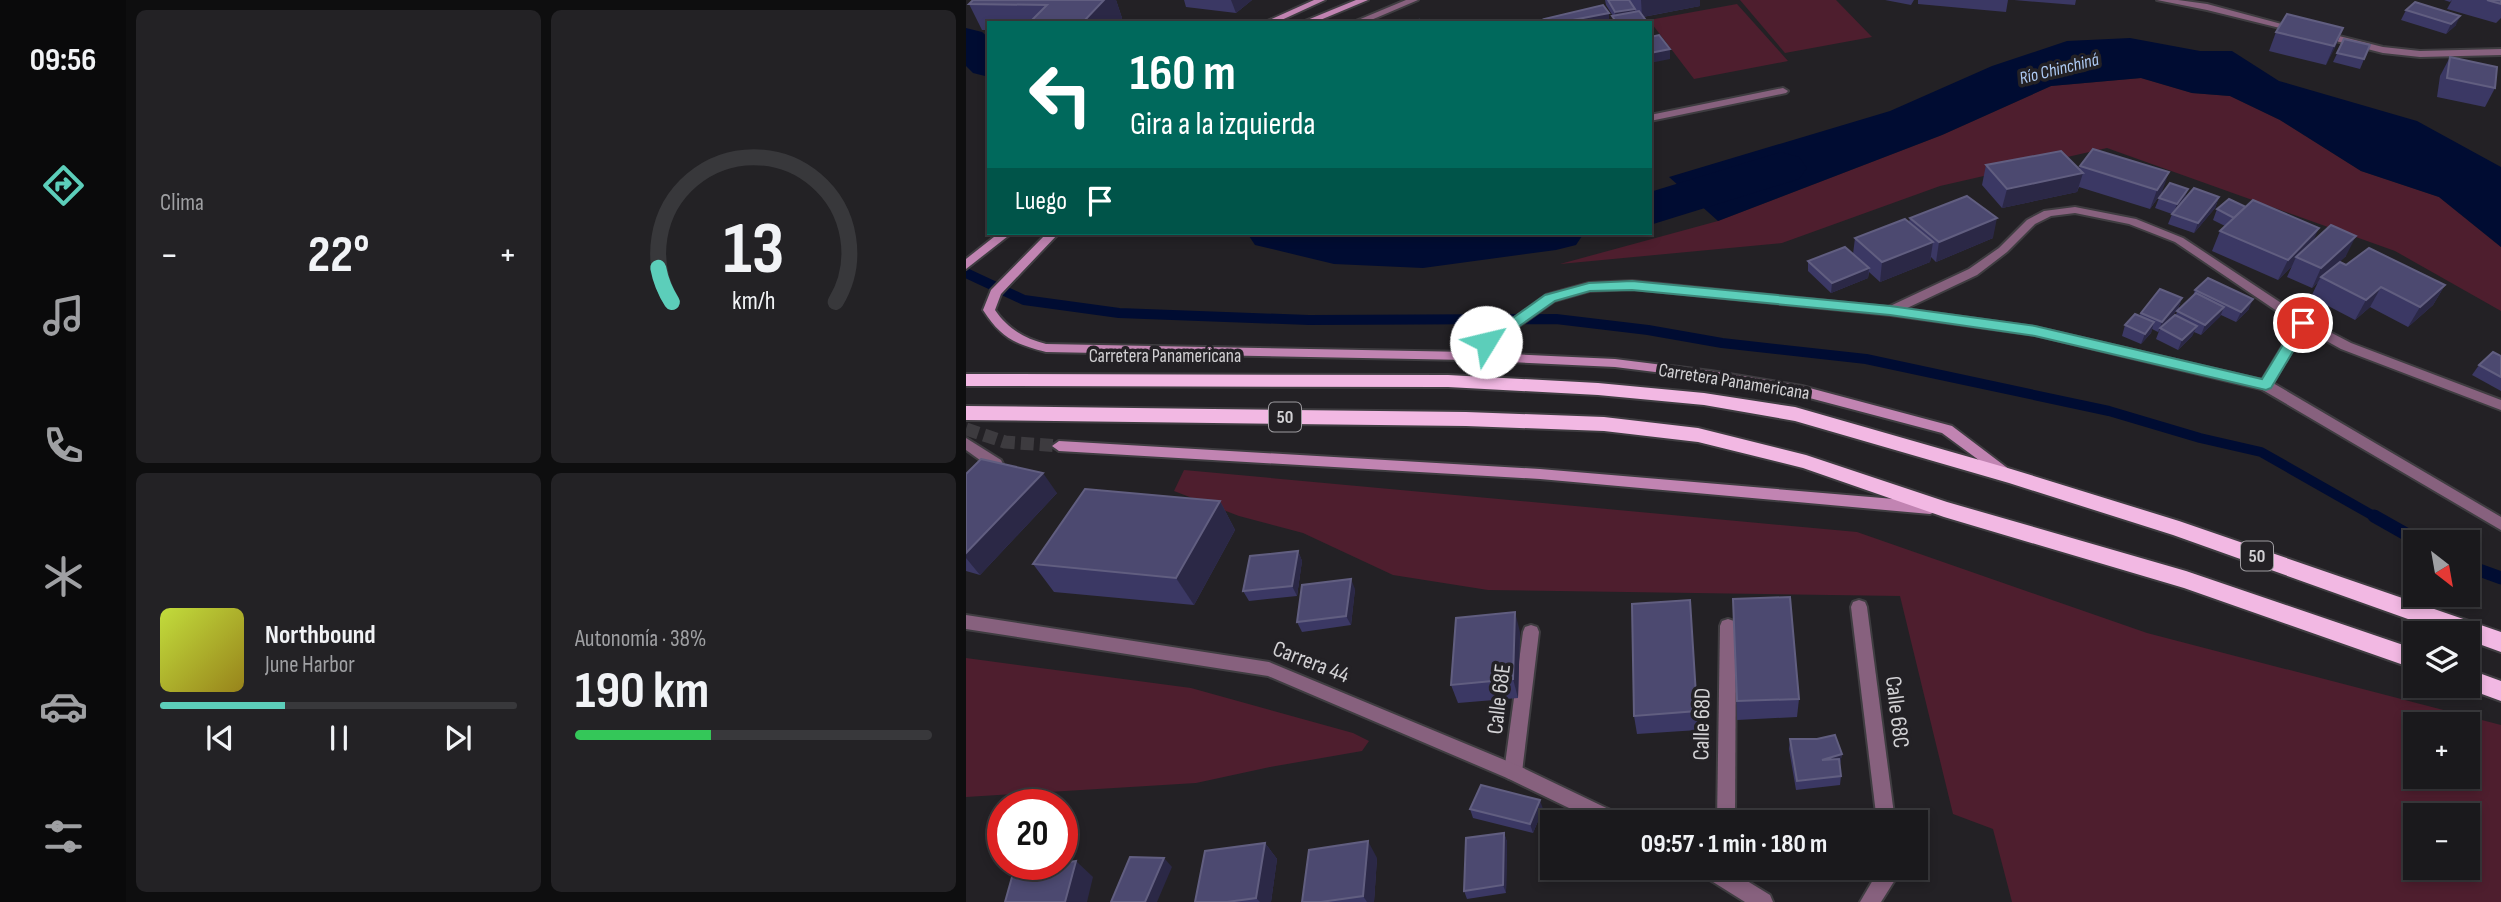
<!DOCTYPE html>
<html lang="es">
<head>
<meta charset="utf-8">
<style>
	:root { --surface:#1a191c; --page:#232225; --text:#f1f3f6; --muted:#9fa0a3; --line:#38383b; --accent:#5cceba }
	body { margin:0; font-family:"Sofia Sans Condensed",sans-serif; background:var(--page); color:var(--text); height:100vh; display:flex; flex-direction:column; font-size:26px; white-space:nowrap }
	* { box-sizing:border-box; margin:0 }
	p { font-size:23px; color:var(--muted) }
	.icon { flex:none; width:38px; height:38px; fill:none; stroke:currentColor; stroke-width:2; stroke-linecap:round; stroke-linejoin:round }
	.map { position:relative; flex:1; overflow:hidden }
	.drawer { display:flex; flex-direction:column; gap:10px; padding:10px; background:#0e0e0f; width:840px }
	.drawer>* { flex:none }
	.guide { position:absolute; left:21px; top:21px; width:665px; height:214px; border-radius:0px; box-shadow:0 4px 10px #0003,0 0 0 2px var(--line); background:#00695c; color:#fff; overflow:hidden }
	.needle { width:46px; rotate:149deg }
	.fabs { position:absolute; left:1437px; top:530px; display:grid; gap:14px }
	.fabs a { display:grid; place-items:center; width:77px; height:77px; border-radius:0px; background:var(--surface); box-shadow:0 4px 10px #0003,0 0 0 2px var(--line); font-size:35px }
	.speed { position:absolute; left:21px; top:789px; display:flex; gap:14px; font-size:35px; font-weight:700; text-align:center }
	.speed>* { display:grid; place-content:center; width:91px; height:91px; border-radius:50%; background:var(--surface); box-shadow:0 4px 10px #0003,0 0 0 2px var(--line); line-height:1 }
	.speed .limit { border:10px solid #d22; background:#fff; color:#111 }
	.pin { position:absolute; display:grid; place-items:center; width:60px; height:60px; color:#fff; margin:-30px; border:4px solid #fff; border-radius:50%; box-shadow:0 2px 7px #0007 }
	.me { position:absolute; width:77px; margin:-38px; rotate:54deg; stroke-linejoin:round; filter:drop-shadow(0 0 5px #0008) }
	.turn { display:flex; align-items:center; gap:24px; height:147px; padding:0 28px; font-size:32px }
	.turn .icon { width:91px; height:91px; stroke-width:2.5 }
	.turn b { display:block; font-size:49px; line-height:60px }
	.then { display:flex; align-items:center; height:66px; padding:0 28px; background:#0003; gap:14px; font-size:26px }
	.big { font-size:52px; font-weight:700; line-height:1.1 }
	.drawer .widget { flex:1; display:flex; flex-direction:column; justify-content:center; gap:10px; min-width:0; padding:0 24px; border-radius:10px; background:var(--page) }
	.drawer .dial { align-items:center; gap:0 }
	.dial svg { height:182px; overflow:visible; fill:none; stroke:var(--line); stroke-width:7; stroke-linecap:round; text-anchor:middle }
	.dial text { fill:var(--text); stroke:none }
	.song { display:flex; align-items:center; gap:21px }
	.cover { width:84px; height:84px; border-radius:10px; background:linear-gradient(135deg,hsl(70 70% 55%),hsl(50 70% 35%)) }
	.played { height:7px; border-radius:4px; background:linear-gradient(90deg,var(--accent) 35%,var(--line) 35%) }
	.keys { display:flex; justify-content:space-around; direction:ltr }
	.heat { display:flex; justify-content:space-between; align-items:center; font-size:38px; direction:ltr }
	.charge { height:10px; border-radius:5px; background:linear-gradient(90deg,#34c759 38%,var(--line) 0) }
	.drawer .tiles { flex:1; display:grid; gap:10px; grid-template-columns:repeat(2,1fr) }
	.trip { position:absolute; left:574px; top:810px; width:388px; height:70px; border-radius:0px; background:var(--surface); box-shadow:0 4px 10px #0003,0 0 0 2px var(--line); font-weight:700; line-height:70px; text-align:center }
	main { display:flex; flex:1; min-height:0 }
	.tabs { display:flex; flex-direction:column; width:126px; justify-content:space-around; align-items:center; background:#0a0a0b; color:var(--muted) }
	.tabs .icon { width:49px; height:49px }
	.tabs .current { color:var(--accent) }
	.tabs b { font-size:32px; color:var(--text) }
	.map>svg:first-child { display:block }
</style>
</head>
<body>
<main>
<nav class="tabs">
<b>09:56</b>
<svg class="icon current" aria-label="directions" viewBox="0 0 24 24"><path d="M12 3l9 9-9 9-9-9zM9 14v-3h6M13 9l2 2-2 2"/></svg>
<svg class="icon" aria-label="music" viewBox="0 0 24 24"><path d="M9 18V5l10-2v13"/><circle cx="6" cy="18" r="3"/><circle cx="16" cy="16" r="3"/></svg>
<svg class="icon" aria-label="phone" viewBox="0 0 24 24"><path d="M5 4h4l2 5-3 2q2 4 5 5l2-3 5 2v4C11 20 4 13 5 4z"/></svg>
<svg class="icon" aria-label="climate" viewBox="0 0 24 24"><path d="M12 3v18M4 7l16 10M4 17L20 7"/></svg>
<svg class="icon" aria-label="car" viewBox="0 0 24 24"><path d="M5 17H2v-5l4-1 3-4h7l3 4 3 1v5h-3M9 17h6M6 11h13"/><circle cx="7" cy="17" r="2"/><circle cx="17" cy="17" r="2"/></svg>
<svg class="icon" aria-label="filters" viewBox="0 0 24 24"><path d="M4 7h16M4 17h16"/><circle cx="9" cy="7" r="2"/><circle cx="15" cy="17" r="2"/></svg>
</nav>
<section class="drawer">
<div class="tiles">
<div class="widget"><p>Clima</p>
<div class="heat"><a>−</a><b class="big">22°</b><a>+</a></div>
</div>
<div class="widget dial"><svg viewBox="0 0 100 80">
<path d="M14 69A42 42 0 1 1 86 69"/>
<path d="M14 69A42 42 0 0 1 8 54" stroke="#5cceba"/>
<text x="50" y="56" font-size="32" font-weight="700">13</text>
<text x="50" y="72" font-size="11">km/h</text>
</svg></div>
<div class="widget">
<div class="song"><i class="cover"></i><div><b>Northbound</b><p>June Harbor</p></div></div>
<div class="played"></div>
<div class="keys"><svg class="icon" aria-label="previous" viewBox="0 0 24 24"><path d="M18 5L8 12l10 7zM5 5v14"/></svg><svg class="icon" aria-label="pause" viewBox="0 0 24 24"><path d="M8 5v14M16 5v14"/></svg><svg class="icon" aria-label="next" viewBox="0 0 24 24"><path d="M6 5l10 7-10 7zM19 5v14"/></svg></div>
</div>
<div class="widget"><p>Autonomía · 38%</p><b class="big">190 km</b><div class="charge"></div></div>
</div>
</section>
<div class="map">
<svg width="1535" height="902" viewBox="0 0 1535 902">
	<rect width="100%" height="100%" fill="#232125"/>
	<!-- green -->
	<g fill="#4e1e2e" fill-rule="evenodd">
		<polygon points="774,0 870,0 906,37 819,53"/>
		<polygon points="771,4 822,61 728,79 683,20"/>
		<polygon points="1175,78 1226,93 1264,96 1314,120 1395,171 1473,197 1535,247 1535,311 1429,251 1141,148 974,186 816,243 594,264 752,221 976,135 1085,86"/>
		<path d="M218,470L891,532L1181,633L1535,725V902H1046L1027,829L987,814L934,596L522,590L427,575L337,533L273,516L208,491ZM1449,724H1502V777H1449ZM1449,816H1502V868H1449Z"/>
		<polygon points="0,658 225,688 387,733 403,741 396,751 304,767 230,783 0,797"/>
	</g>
	<!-- water -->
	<polygon fill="#000c32" points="1164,38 1234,51 1266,51 1313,81 1451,121 1535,167 1535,247 1473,197 1395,171 1314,120 1264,96 1226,93 1175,78 1085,86 976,135 752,221 703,177 924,111 1026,66 1101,41"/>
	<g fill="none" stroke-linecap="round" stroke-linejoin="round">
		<!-- stream-far1 -->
		<polyline stroke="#000c32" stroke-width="10" points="0,273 58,300 153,313 343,320 590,319 682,330 756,343 900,359 1143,411 1234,438 1295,452 1411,518"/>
		<!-- stream -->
		<g stroke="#000c32" stroke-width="13">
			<polyline points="1408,516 1454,542"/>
			<polyline points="1502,566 1535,578"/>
		</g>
		<!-- river -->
		<g fill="#000c32" fill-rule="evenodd">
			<polygon points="0,28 16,32 23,38 23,77 7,73 0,66"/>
			<polygon points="815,152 833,157 841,168 833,179 684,225 684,192"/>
			<polygon points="281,233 618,233 610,245 590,250 457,268 368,264 289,245"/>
		</g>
		<!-- secondary-tunnel -->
		<polyline stroke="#3d3b3f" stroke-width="13" stroke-dasharray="13 6" stroke-linecap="butt" points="0,429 39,442 93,446"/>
		<defs>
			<g id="service">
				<polygon points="440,0 452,0 398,23 385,23"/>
				<polygon points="817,88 822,91 820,93 684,121 684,115"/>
				<path d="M1109,207L1170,219L1217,238L1341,320L1385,343L1535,400V410L1375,349L1339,329L1307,383L1535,517V530L1295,389L1069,335L925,315L666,289L623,291L588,301L507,359H497L496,356L580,295L623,283L666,281L922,307L1003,269L1033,248L1061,220L1078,211ZM1109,213L1163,224L1209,242L1330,324L1296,380L1069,327L939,309L1011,275L1041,252L1069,224L1085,216Z"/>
			</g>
			<g id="minor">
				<polygon points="1191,0 1212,0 1241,4 1334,29 1330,32 1241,10"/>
				<polygon points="1357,32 1417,47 1454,51 1535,49 1535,55 1454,57 1417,53 1354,37 1352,35"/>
				<polygon points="0,438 35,460 37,464 35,468 25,468 0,450"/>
				<polygon points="893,600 899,602 901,607 929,822 911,822 885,607 887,602"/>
				<polygon points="762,619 768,621 770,626 769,822 751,822 754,626 756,621"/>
				<polygon points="565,625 571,627 573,632 556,772 553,778 547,780 541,778 538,772 557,632 559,627"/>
				<polygon points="914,868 934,868 934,872 915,902 894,902"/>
			</g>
			<g id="tertiary">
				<polygon points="0,615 303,662 553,766 657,816 659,822 632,822 541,778 302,676 0,629"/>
				<polygon points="733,868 760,868 804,895 807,902 779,902 736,875"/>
			</g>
			<g id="secondary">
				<polygon points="348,0 359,0 309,23 297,23"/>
				<polygon points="390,0 402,0 347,23 334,23"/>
				<polygon points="33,233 46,233 0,269 0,259"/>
				<path d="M81,233H93L35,294L29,310C42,329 58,338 80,344L502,352L649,359L745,371L836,386L986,426L1052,476L1050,480H1040L976,433L836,396L745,379L649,367L502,360L80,352C49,344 35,338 17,310L25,290Z"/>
				<polygon points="93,441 574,469 964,502 969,504 971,508 969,512 964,514 574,479 93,451 86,446"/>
			</g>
			<g id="trunk">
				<polygon points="0,374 482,375 632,383 738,393 829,407 1045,469 1213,521 1535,632 1535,652 1502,640 1502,634 1484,634 1207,535 1043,483 829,421 738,405 632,395 482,387 0,386"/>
				<polygon points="0,406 500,412 638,417 732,428 840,455 981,502 1220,571 1449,649 1449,669 1218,588 978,517 837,468 732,442 638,431 500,426 0,420"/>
				<polygon points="1502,669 1535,681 1535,701 1494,686 1502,686"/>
			</g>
		</defs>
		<!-- service casing -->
		<use href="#service" stroke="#3f3d41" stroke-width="4"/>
		<!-- minor casing -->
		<use href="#minor" stroke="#3f3d41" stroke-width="4"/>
		<!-- tertiary casing -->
		<use href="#tertiary" stroke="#3f3d41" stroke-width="4"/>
		<!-- secondary casing -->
		<use href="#secondary" stroke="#3f3d41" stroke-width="4"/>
		<!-- trunk casing -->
		<use href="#trunk" stroke="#3f3d41" stroke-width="4"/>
		<!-- service -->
		<use href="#service" fill="#87617e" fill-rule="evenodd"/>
		<!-- minor -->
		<use href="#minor" fill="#87617e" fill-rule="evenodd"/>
		<!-- tertiary -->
		<use href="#tertiary" fill="#87617e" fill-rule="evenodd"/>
		<!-- secondary -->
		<use href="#secondary" fill="#c184b2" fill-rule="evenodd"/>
		<!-- trunk -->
		<use href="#trunk" fill="#f2b8e3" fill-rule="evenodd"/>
	</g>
	<!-- wall -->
	<g fill="#3b3864">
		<polygon points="7,0 150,0 156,18 151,23 23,23 23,30 16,30 3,4"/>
		<polygon points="218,0 286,0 270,13 220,7"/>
		<polygon points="639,0 734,0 734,6 677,17 682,23 647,23 647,16 640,5"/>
		<polygon points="919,0 948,0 945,5"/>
		<polygon points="952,0 1042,0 1040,12 952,4"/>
		<polygon points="1048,0 1110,0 1109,5"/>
		<polygon points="1478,0 1535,0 1535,18 1530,23 1481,9 1486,0 1484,2"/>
		<polygon points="1440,10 1490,25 1480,34 1435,20"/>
		<polygon points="1377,28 1360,65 1303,51 1310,32"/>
		<polygon points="1378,39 1404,45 1394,69 1367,62"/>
		<polygon points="1484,57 1529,88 1519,107 1471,97 1474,76"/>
		<polygon points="1020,165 1113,169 1114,166 1196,192 1184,209 1113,187 1111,192 1036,208 1016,185"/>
		<polygon points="1222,189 1218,199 1253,197 1249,208 1228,233 1202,224 1206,214 1189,208 1193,198"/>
		<polygon points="1251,209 1346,243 1380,256 1372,263 1479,285 1467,305 1442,327 1404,307 1389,320 1345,297 1352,282 1346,288 1321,277 1326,266 1312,280 1246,251 1254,231 1259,226 1247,220"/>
		<polygon points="944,218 1027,238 970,262 965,257 964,262 914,282 903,272 902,278 865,293 842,271 842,261 887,254 889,238 943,222"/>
		<polygon points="1229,290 1283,309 1270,322 1255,315 1235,335 1228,332 1226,336 1212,350 1190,339 1193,331 1192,332 1186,329 1185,333 1175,344 1156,336 1159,325 1173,316 1175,313 1216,298 1212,309 1199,324 1210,315 1211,311 1227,296"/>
		<polygon points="1535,356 1535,391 1506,375 1513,365"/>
		<polygon points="0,474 91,493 14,575 0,571"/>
		<polygon points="254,501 269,530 228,605 88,592 67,564"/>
		<polygon points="332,551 336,561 331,596 283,601 277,591"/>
		<polygon points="389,589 385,625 336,632 331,622"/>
		<polygon points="767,599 833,699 831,717 771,720"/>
		<polygon points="724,600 732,730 671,734 668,716"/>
		<polygon points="554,632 552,698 492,703 485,685"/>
		<polygon points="824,739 876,754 874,764 875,776 874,785 830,790 823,749"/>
		<polygon points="504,809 577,809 567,833 507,818"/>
		<polygon points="538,833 541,842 540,893 501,899 498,891"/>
		<polygon points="299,843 311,859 305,902 229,902"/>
		<polygon points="411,858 408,902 336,902"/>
	</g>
	<!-- shaded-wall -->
	<g fill="#2b2846">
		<polygon points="137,0 150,0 156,18 151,23 119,23 118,21"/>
		<polygon points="265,0 286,0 270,13"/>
		<polygon points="675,0 734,0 734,6 676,17"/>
		<polygon points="669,9 669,18 650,21 649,12"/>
		<polygon points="643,13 643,22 640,23 591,23"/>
		<polygon points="1494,16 1490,25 1480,34 1485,24"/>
		<polygon points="1377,28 1370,46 1360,65 1368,46"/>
		<polygon points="704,49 704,59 684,63 684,53"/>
		<polygon points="1203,172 1196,192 1184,209 1191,190"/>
		<polygon points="1117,173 1111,192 1036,208 1041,189"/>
		<polygon points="1222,189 1218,199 1207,214 1211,204"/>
		<polygon points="1253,197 1249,208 1228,233 1232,223"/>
		<polygon points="1031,218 1027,238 970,262 973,242"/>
		<polygon points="1353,228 1344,248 1330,257 1326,266 1312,280 1322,260"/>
		<polygon points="1390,236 1380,256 1357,278 1355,277 1352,282 1346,288 1355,268"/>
		<polygon points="967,242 964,262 914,282 916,262"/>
		<polygon points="903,268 902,278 865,293 866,283"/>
		<polygon points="1479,285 1467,305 1442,327 1454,307"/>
		<polygon points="1415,287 1404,307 1389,320 1400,300"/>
		<polygon points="1216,298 1212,309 1192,332 1196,322"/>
		<polygon points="1287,299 1283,309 1270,322 1275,312"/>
		<polygon points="1258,307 1254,317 1235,335 1239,325"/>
		<polygon points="1188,322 1185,333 1175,344 1179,334"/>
		<polygon points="1231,326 1226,336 1212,350 1216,340"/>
		<polygon points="77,473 91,493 14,575 0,558 0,553"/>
		<polygon points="254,501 269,530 228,605 210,578"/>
		<polygon points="332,551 336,561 331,596 326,586"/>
		<polygon points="385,579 389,589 385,625 380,616"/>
		<polygon points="549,612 554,632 552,698 547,679"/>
		<polygon points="876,754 874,763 855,769 856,760"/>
		<polygon points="574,800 577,809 567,833 564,824"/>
		<polygon points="538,833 541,842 540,893 537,885"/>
		<polygon points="402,841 411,858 408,902 401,902 397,896"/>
		<polygon points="299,843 311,859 305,902 294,902 290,898"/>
		<polygon points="198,858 206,867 191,902 179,902"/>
		<polygon points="110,861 127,877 121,902 99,902"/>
	</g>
	<!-- building -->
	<g fill="#4c4970" stroke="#615e80" stroke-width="2">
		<polygon points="7,0 138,0 118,21 65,21 81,5 3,4"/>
		<polygon points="642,0 663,0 669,9 649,12"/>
		<polygon points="1521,0 1535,0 1535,4"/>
		<polygon points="1449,2 1494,16 1485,24 1440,10"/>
		<polygon points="637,5 643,13 591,23 581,23 578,19"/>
		<polygon points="673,11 682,23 651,23 646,16"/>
		<polygon points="1321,14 1377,28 1368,46 1310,32"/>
		<polygon points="453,20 454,23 436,23"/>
		<polygon points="693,35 704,49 684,53 684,37"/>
		<polygon points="1378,39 1404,45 1398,59 1371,53"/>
		<polygon points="1484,57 1531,67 1529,88 1481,78"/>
		<polygon points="1127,149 1203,172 1191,190 1114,166"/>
		<polygon points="1095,151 1117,173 1041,189 1020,165"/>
		<polygon points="1204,183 1222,189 1211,204 1193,198"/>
		<polygon points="1228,188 1253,197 1232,223 1206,214"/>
		<polygon points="1001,196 1031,218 973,242 944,218"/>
		<polygon points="1263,199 1280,207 1268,218 1251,209"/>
		<polygon points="1287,200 1353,228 1322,260 1254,231"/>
		<polygon points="939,219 967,242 916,262 889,238"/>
		<polygon points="1365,225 1390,236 1355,268 1330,257"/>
		<polygon points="879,247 903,268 866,283 842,261"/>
		<polygon points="1403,248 1479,285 1454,307 1415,287 1400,300 1355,277 1374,262 1380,265"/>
		<polygon points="1242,278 1287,299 1275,312 1229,290"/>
		<polygon points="1194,289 1216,298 1196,322 1175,313"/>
		<polygon points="1230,293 1258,307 1239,325 1211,311"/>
		<polygon points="1169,314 1188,322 1179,334 1159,325"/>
		<polygon points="1209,315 1231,326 1216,340 1194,328"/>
		<polygon points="1527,352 1535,356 1535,377 1513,365"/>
		<polygon points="15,459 77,473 0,553 0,474"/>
		<polygon points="119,489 254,501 210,578 67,564"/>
		<polygon points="332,551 326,586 277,591 284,556"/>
		<polygon points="385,579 380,616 331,622 336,585"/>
		<polygon points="824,597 833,699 771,701 767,599"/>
		<polygon points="724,600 731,711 668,716 666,604"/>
		<polygon points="549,612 547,679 485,685 490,618"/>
		<polygon points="869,735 876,754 856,760 873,759 875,776 831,781 824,739 851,739"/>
		<polygon points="515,785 574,800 564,824 504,809"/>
		<polygon points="538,833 537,885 498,891 500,838"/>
		<polygon points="402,841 397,896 355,902 336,902 343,850"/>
		<polygon points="299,843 290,898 261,902 229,902 239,851"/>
		<polygon points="164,857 198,858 179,902 145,902"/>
		<polygon points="110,861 99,902 39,902 48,870 87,864 96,864 96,863"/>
	</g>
	<!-- route -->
	<polygon fill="#5cceba" stroke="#3c8679" stroke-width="2" points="666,281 924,306 1069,326 1296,379 1332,320 1342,320 1344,323 1305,388 1300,390 1069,336 924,315 666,290 624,291 589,301 525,346 520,347 513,342 579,295 623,283"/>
	<g text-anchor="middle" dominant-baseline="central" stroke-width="7" stroke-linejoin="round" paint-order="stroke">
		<!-- far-water labels -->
		<g font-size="18" font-style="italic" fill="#adc9f3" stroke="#232125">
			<text transform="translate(1093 69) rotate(-14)">Río Chinchiná</text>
		</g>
		<!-- shield labels -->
		<g fill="#232125" stroke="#9e9ca0" stroke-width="2">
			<rect x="303" y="402.5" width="32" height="29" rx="5"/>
			<rect x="1275" y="541.5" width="32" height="29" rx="5"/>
		</g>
		<g font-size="18" font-weight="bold" fill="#d2d1d4">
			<text x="319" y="417">50</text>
			<text x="1291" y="556">50</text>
		</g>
		<!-- street labels -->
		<g font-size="19" fill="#d2d1d4" stroke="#232125">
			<text x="199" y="356">Carretera Panamericana</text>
			<text transform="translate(768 382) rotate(9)">Carretera Panamericana</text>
		</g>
		<!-- near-street labels -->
		<g font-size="23" fill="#d2d1d4" stroke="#232125">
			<text transform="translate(345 662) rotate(21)">Carrera 44</text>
			<text transform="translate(533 699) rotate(-83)">Calle 68E</text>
			<text transform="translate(931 712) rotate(83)">Calle 68C</text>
			<text transform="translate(736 724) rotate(-89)">Calle 68D</text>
		</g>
	</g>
</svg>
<div class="fabs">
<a><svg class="needle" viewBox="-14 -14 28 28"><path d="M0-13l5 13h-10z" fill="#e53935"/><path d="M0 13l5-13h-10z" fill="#9fa0a3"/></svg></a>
<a><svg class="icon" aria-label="layers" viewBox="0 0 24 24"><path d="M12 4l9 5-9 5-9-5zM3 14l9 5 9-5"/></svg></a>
<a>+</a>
<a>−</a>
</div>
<div class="speed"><div class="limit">20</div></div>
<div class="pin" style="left:1337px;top:323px;background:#d93025"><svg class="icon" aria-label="arrive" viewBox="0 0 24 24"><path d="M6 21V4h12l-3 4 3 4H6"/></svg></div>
<svg class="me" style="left:520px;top:342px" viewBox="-20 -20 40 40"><circle r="19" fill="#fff"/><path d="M0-13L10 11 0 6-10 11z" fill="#5cceba"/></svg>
<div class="trip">09:57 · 1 min · 180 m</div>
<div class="guide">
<div class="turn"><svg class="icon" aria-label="left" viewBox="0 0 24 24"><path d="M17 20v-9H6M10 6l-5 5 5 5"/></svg><div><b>160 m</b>Gira a la izquierda</div></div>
<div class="then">Luego<svg class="icon" aria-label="arrive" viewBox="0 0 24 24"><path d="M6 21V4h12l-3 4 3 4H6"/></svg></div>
</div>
</div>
</main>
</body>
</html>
